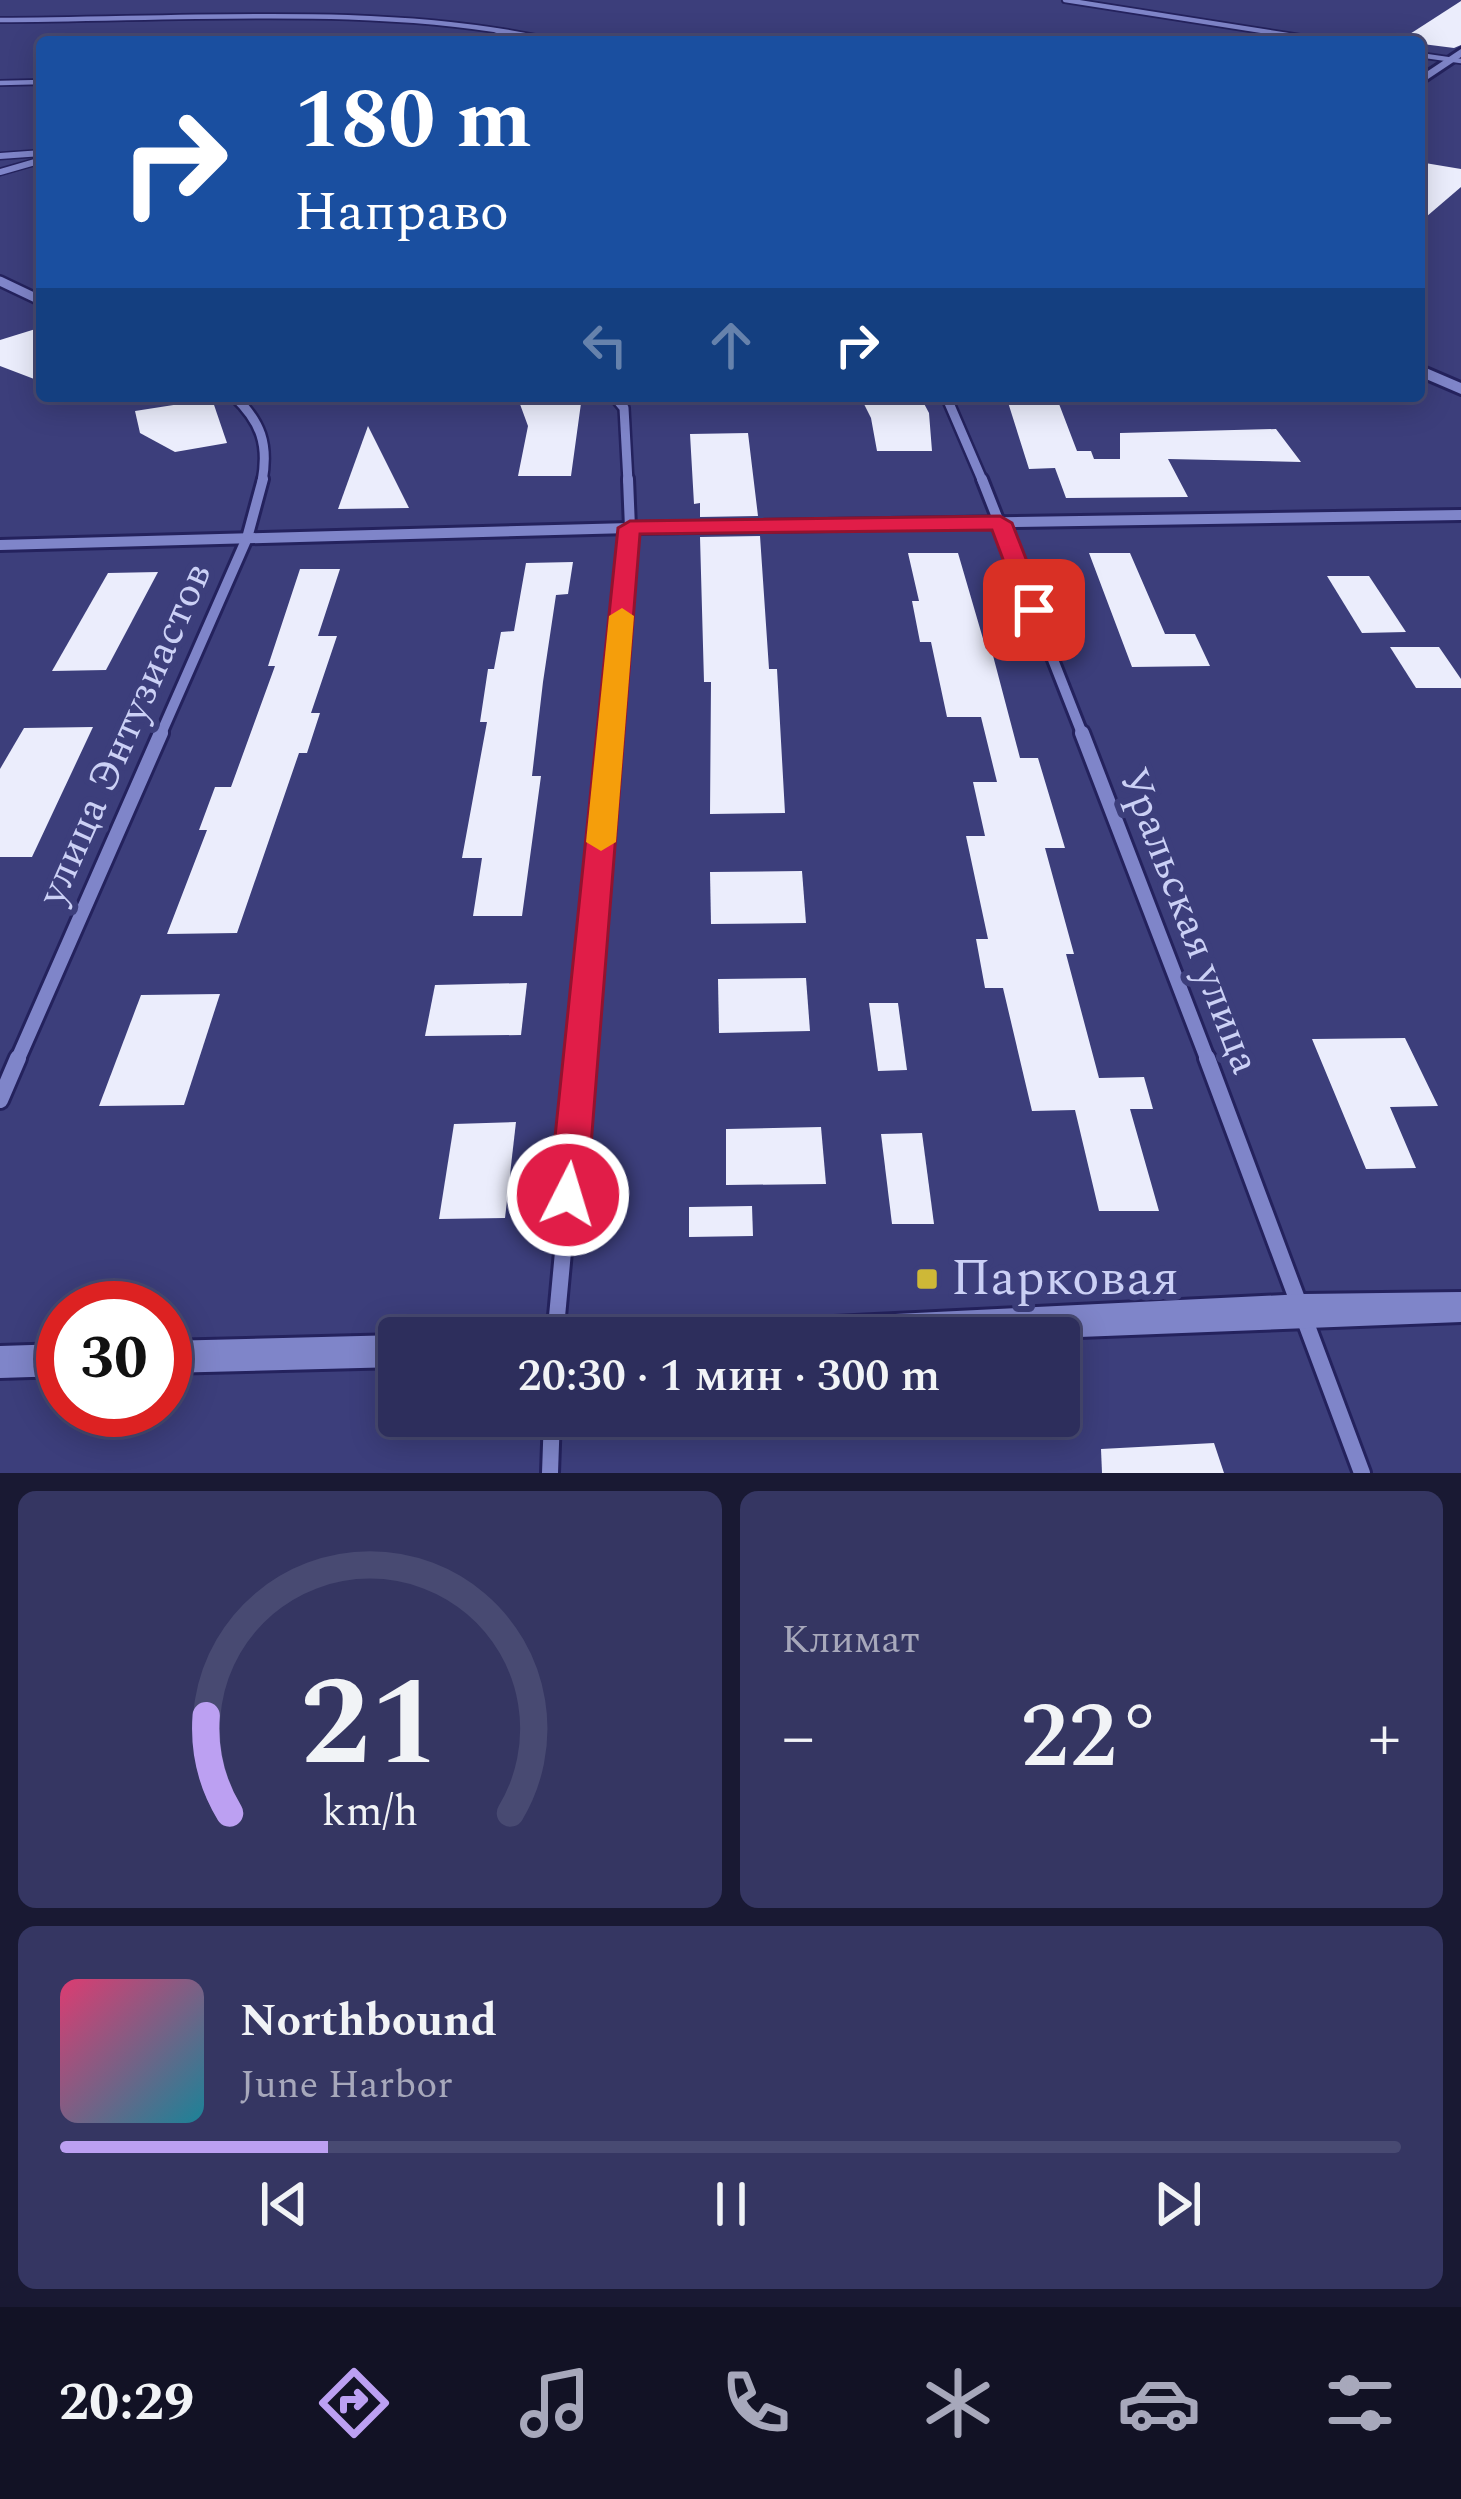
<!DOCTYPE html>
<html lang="ru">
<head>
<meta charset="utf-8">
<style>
	:root { --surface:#2d2e5c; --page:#353662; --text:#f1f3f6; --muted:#a7a8bb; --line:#484a72; --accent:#bca0f2 }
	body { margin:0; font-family:Spectral,serif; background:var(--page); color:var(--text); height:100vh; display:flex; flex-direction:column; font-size:45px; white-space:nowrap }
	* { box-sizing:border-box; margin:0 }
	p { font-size:39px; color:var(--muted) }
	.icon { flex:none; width:66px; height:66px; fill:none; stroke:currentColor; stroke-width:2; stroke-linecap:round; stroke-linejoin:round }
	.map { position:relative; height:1473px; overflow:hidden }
	.sheet { display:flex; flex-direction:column; gap:18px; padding:18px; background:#191933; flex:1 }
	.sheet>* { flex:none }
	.top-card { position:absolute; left:36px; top:36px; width:1389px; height:366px; border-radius:12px; box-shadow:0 6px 30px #0003,0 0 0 3px var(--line); background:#1a4fa0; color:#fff; overflow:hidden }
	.speed { position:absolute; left:36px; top:1281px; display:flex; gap:24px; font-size:60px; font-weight:700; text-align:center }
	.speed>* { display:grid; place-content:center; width:156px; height:156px; border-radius:50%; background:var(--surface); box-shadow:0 6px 30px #0003,0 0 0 3px var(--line); line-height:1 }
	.speed .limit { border:18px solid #d22; background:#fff; color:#111 }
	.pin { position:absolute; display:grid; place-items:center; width:102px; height:102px; color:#fff; margin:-51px; border-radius:24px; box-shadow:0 6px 18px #0006 }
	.me { position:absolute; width:132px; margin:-66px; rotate:5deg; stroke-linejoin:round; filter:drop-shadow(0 0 9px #0008) }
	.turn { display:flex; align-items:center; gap:42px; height:252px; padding:0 60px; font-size:54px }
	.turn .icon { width:156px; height:156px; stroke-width:2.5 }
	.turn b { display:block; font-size:84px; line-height:102px }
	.lanes { display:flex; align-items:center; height:114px; padding:0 60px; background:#0003; justify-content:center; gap:60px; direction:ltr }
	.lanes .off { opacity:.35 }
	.big { font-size:90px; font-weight:600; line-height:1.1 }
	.sheet .tile { flex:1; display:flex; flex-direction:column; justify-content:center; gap:18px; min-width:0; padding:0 42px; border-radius:18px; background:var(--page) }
	.sheet .dial { align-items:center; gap:0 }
	.dial svg { height:312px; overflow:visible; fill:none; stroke:var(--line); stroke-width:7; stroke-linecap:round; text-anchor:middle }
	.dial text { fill:var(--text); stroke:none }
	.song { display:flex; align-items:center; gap:36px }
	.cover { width:144px; height:144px; border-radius:18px; background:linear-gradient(135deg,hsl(340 70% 55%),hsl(190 70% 35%)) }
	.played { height:12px; border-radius:6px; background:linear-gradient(90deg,var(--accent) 20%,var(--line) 20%) }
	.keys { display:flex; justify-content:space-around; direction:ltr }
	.heat { display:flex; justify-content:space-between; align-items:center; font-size:66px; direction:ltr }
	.sheet .tiles { flex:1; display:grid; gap:18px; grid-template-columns:1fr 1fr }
	.tile:last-child { grid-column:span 2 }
	.trip { position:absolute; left:378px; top:1317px; width:702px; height:120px; border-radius:12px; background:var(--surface); box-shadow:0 6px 30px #0003,0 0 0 3px var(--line); font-weight:600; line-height:120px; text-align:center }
	.tab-bar { display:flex; height:192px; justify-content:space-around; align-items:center; background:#121225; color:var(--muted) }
	.tab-bar .icon { width:84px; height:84px }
	.tab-bar .on { color:var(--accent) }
	.tab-bar b { font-size:54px; color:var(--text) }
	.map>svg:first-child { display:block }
</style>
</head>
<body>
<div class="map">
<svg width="1461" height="1473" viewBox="0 0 1461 1473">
	<rect width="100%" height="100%" fill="#3c3e7b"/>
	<!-- building -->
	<g fill="#ebedfc">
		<polygon points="1461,1 1461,45 1454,48 1399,41"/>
		<polygon points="1419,162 1461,169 1461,187 1419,223"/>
		<polygon points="42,327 42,382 0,366 0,340"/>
		<polygon points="517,396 582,396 571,476 518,476 528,426"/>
		<polygon points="860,396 920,396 929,413 932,451 877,451 871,418"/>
		<polygon points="1006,396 1056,396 1077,451 1091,451 1094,459 1128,459 1120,459 1120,433 1276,429 1301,462 1168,459 1188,497 1066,498 1055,468 1029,469"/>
		<polygon points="212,399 227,443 175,452 140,433 135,411"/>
		<polygon points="368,426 409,508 338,509"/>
		<polygon points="748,433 758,516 700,517 700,503 694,504 690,434"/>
		<polygon points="760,536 769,669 777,669 785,813 710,814 711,682 704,682 700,537"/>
		<polygon points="908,553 958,553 986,649 991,648 1020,758 1038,758 1065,848 1045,848 1074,954 1066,954 1099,1078 1144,1077 1153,1109 1130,1109 1159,1211 1099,1211 1075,1110 1032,1111 1003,988 985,988 976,939 988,939 966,836 985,836 973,782 997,782 981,717 947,717 931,642 920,642 912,601 919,601"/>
		<polygon points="1089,553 1130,553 1165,634 1195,634 1210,666 1132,667"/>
		<polygon points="573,562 568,594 556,595 543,682 532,776 541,776 522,916 473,916 482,858 462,858 487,722 480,722 488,669 494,669 501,632 514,631 526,563"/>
		<polygon points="300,569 340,569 318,636 337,636 311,713 320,713 307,753 299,753 237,933 167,934 207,830 199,830 215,787 231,787 275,666 268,666"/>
		<polygon points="158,572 106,670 52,671 108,573"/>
		<polygon points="1327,576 1369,576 1406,632 1362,633"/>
		<polygon points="1390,647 1439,647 1461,679 1461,688 1416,688"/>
		<polygon points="93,727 32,857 0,857 0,769 24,728"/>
		<polygon points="802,871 806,923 711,924 710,872"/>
		<polygon points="806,978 810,1031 719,1033 718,979"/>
		<polygon points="527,983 521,1035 425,1036 435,985"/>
		<polygon points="220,994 184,1105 99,1106 141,995"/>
		<polygon points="869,1003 898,1003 907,1070 878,1071"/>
		<polygon points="1405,1038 1438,1106 1390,1107 1416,1168 1366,1169 1312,1039"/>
		<polygon points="516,1122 505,1218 439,1219 454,1124"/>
		<polygon points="821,1127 826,1184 726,1185 726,1129"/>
		<polygon points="922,1133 934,1224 892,1224 881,1134"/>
		<polygon points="752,1206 753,1236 689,1237 689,1207"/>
		<polygon points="1214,1443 1224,1473 1102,1473 1101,1449"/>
	</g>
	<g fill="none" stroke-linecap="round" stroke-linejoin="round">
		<defs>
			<g id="street-far5">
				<polyline points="1065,0 1332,42"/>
				<path d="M0,20C175,20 389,2 558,42"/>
				<polyline points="476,42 503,32"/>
				<polyline points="1419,55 1461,61"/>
				<polyline points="0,83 42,82"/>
			</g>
			<g id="street-far4">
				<polyline points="0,156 42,153"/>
				<polyline points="0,172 42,160"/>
			</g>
			<g id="street-far3">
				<polyline points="0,281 42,301"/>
				<path d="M234,396C261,422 269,444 262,482"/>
				<polyline points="614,396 624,408 628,482"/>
				<polyline points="946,396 983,482"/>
			</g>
			<g id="street-far2">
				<polyline points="982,479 1083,736"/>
				<polyline points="0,545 630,528 1461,515"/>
				<polyline points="160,736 247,538 263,479"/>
				<polyline points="611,736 630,528 628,479"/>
			</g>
			<g id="street-far1">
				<polyline points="1082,733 1208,1061"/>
				<polyline points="17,1061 161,733"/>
				<polyline points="581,1061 611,733"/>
			</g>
			<g id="street">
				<polyline points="1207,1058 1362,1473"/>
				<polyline points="0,1100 18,1058"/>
				<polyline points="555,1338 581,1058"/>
				<polyline points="550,1473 552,1416"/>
			</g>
			<g id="secondary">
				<polygon points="1461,49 1461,57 1419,85 1419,77"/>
				<polygon points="1419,365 1461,383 1461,394 1419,376"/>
				<polygon points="1461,1292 1461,1322 1054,1338 714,1338 719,1327 732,1322 1304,1294"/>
				<polygon points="399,1335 408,1338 399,1338 399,1367 165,1373 165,1341"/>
				<polygon points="63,1344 63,1376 0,1378 0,1346"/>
			</g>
		</defs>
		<!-- street-far5 casing -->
		<use href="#street-far5" stroke="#24225d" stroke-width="8"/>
		<!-- street-far4 casing -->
		<use href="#street-far4" stroke="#24225d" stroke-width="9"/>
		<!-- street-far3 casing -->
		<use href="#street-far3" stroke="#24225d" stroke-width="14"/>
		<!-- street-far2 casing -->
		<use href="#street-far2" stroke="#24225d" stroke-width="16"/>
		<!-- street-far1 casing -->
		<use href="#street-far1" stroke="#24225d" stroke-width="20"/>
		<!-- street casing -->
		<use href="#street" stroke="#24225d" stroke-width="22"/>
		<!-- secondary casing -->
		<use href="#secondary" stroke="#24225d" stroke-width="6"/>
		<!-- street-far5 -->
		<use href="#street-far5" stroke="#7f85c9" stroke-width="4.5"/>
		<!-- street-far4 -->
		<use href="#street-far4" stroke="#7f85c9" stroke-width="6"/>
		<!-- street-far3 -->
		<use href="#street-far3" stroke="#7f85c9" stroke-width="9"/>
		<!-- street-far2 -->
		<use href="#street-far2" stroke="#7f85c9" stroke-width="10"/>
		<!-- street-far1 -->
		<use href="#street-far1" stroke="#7f85c9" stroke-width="14"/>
		<!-- street -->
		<use href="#street" stroke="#7f85c9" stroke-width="16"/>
		<!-- secondary -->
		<use href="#secondary" fill="#7f85c9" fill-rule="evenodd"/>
	</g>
	<!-- route -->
	<polygon fill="#e11d48" stroke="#92132f" stroke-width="3" points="1000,516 1012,523 1046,610 1043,616 1034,618 1022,610 992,530 640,534 587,1195 581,1206 568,1210 555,1206 549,1195 618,528 630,521"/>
	<!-- slow -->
	<polygon fill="#f59e0b" points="622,608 634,616 616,842 601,851 586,842 609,616"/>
	<!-- markers -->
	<rect fill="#ceb837" stroke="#3c3e7b" stroke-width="4.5" x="915" y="1267" width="24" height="24" rx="6"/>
	<g text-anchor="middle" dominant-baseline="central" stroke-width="12" stroke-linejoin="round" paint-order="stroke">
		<!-- street labels -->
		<g font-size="42" fill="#cbd0f5" stroke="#3c3e7b">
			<text transform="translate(125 734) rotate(-66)">улица Энтузиастов</text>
			<text transform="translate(1189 921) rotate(69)">Уральская улица</text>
		</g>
		<!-- near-poi labels -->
		<g font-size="51" fill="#cbd0f5" stroke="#3c3e7b" text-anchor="start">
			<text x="951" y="1279">Парковая</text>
		</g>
	</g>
</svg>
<div class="speed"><div class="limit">30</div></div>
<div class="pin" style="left:1034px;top:610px;background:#d93025"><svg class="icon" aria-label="arrive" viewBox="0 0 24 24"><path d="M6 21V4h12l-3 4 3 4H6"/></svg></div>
<svg class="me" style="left:568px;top:1195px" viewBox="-20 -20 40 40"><circle r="17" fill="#e11d48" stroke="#fff" stroke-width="3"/><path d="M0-11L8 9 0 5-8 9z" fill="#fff"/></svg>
<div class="trip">20:30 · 1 мин · 300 m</div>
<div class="top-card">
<div class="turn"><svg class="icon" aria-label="right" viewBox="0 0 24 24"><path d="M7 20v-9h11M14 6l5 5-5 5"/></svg><div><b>180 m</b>Направо</div></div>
<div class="lanes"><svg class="icon off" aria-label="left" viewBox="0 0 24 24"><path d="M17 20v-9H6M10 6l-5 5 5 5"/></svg><svg class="icon off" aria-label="ahead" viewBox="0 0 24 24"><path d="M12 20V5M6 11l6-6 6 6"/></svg><svg class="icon" aria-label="right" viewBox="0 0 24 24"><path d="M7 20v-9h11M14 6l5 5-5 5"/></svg></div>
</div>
</div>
<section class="sheet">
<div class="tiles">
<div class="tile dial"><svg viewBox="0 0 100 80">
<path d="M14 69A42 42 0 1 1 86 69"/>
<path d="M14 69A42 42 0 0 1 8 44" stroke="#bca0f2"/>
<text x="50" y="56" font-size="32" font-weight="700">21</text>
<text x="50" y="72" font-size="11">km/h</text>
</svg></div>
<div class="tile"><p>Климат</p>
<div class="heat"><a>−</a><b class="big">22°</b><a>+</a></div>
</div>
<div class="tile">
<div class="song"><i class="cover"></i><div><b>Northbound</b><p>June Harbor</p></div></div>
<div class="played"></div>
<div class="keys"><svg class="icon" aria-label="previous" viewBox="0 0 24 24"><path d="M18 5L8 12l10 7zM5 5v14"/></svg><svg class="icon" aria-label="pause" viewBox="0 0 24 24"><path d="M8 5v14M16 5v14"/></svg><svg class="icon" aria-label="next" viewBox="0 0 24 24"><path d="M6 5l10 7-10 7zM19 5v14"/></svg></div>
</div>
</div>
</section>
<nav class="tab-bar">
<b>20:29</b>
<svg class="icon on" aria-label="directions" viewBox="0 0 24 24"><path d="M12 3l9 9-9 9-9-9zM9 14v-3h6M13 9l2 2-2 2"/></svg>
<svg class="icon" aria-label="music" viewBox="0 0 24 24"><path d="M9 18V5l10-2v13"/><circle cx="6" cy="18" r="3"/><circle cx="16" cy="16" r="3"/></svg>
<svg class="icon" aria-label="phone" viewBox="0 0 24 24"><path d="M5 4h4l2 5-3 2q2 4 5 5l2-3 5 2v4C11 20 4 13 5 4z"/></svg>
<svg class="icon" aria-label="climate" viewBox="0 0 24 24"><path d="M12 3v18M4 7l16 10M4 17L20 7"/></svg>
<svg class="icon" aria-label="car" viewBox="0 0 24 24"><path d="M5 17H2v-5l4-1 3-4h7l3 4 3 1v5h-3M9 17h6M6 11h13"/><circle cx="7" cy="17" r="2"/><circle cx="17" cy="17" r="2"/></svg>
<svg class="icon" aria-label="filters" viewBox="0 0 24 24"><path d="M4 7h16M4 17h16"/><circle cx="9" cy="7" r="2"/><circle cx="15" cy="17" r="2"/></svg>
</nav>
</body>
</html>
